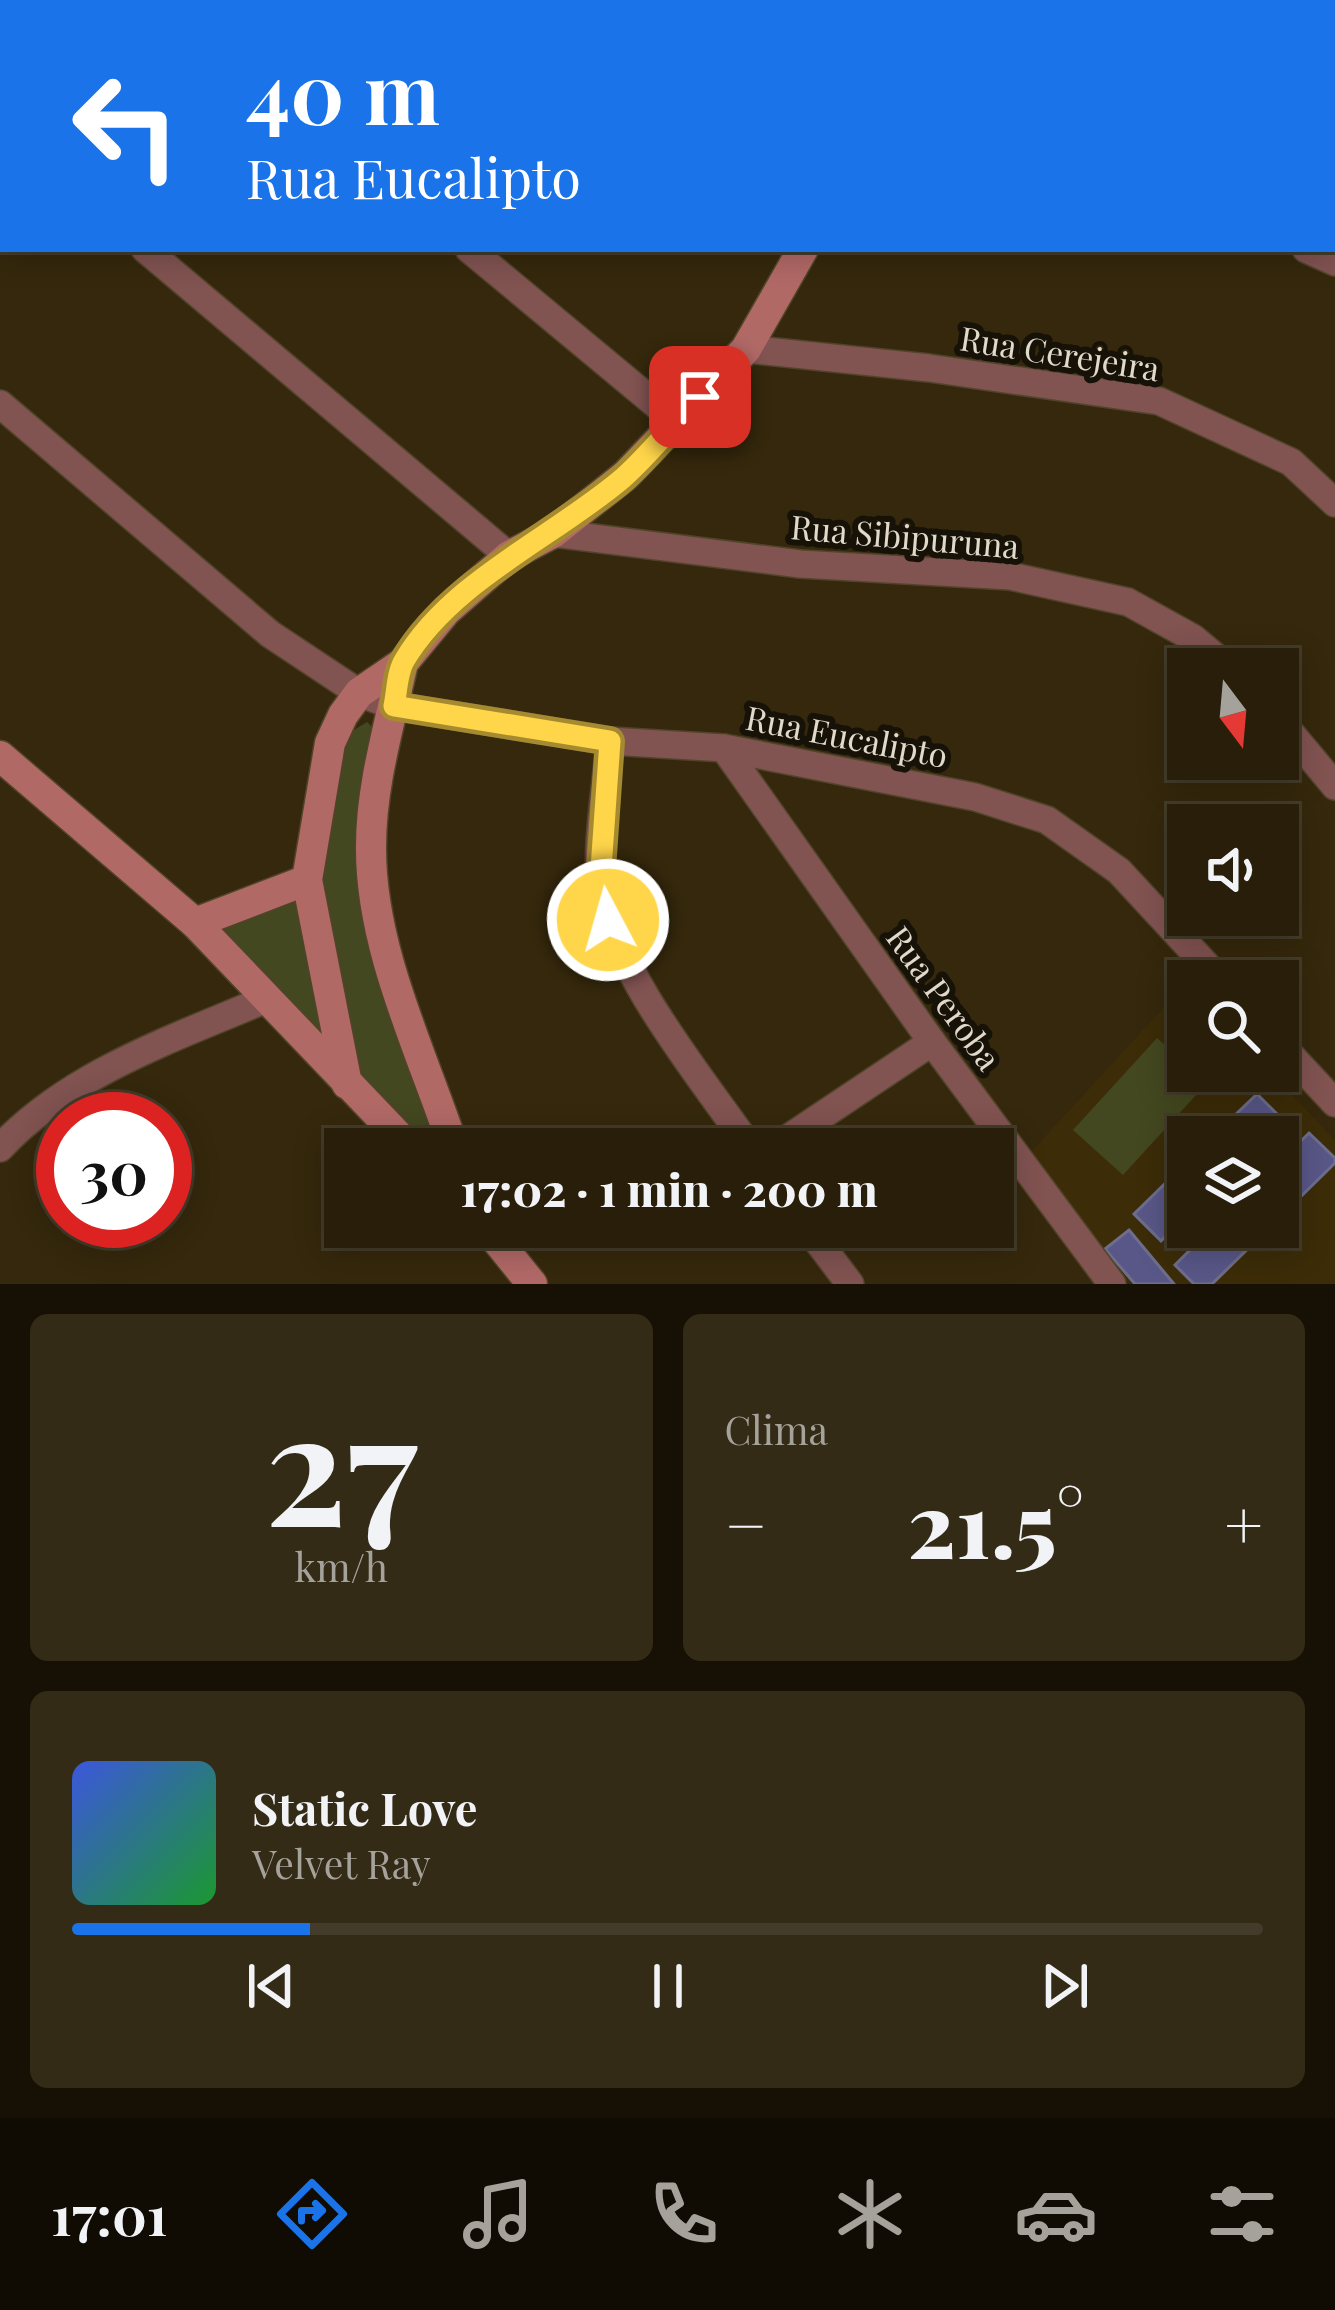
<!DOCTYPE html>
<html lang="pt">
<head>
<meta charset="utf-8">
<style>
	:root { --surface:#281e09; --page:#342b17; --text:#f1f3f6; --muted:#a5a29c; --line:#443c2a; --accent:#1a73e8 }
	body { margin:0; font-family:"Playfair Display",serif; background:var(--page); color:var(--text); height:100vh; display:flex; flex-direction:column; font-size:45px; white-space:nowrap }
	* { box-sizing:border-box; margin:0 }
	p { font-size:39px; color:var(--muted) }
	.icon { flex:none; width:66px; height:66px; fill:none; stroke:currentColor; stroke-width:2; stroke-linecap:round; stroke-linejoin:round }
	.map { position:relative; height:1284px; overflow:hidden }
	.drawer { display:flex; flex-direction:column; gap:30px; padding:30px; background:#161005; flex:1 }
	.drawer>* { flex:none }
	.top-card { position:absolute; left:0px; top:0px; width:1335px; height:252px; box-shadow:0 6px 30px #0003,0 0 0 3px var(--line); background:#1a73e8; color:#fff; overflow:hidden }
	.needle { width:78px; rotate:164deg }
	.tools { position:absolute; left:1167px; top:648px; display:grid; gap:24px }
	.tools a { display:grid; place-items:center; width:132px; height:132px; border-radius:0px; background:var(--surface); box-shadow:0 6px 30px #0003,0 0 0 3px var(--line); font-size:60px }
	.speed { position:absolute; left:36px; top:1092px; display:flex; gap:24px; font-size:60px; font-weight:700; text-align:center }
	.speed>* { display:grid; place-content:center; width:156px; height:156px; border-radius:50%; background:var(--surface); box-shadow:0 6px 30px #0003,0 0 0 3px var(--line); line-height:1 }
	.speed .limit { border:18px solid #d22; background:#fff; color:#111 }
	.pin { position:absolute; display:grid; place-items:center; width:102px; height:102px; color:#fff; margin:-51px; border-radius:24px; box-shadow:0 6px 18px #0006 }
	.me { position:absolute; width:132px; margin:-66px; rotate:354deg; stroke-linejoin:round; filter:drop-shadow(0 0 9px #0008) }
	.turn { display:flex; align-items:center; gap:42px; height:252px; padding:0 48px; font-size:54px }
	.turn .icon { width:156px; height:156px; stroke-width:2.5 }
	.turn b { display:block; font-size:84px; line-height:102px }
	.big { font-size:90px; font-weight:800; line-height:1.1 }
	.drawer .widget { flex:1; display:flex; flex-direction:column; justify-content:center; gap:18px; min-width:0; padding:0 42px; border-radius:18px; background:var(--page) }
	.drawer .dial { align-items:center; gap:0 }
	.dial b { font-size:156px; line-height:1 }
	.song { display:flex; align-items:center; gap:36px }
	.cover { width:144px; height:144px; border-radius:18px; background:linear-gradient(135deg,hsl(230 70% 55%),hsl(130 70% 35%)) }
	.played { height:12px; border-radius:6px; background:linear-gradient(90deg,var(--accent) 20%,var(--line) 20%) }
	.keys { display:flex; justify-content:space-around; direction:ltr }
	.heat { display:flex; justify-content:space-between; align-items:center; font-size:66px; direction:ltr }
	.drawer .tiles { flex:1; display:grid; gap:30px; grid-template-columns:1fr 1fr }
	.widget:last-child { grid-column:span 2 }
	.trip { position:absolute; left:324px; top:1128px; width:690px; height:120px; border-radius:0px; background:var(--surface); box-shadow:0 6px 30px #0003,0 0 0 3px var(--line); font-weight:800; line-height:120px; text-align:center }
	.dock { display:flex; height:192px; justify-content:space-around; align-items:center; background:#100c04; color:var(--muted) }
	.dock .icon { width:84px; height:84px }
	.dock .selected { color:var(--accent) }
	.dock b { font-size:54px; color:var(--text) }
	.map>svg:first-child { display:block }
</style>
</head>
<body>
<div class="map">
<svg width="1335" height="1284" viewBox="0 0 1335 1284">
	<rect width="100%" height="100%" fill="#35280c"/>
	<!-- built -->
	<path fill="#3c2c08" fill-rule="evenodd" d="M1185,984L1188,1071H1269L1335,1140V1284H1129L1031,1152ZM1188,1137H1278V1227H1188Z"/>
	<!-- green -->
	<g fill="#434820">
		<polygon points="367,722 377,732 357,821 445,1149 428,1149 362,1077 317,881 346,735"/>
		<polygon points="297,901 332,1055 218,926"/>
		<polygon points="1157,1038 1188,1066 1188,1071 1207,1083 1123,1175 1073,1130"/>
	</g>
	<!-- building -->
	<g fill="#585787" stroke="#6e6e8c" stroke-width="3">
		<polygon points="1257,1094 1284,1121 1268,1137 1212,1137"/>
		<polygon points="1309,1133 1335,1158 1335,1163 1278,1219 1278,1164"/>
		<polygon points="1188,1161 1188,1214 1161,1241 1134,1214"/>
		<polygon points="1213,1227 1270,1227 1212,1284 1194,1284 1175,1265"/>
		<polygon points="1129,1230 1174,1284 1135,1284 1105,1249"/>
	</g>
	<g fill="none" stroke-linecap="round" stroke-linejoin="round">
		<defs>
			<g id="street">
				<polyline points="187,0 191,3"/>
				<polyline points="510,0 514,3"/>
				<polyline points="138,3 141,0"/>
				<polyline points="1219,3 1242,0"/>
				<polyline points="0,127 3,129"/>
				<polyline points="0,168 3,164"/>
				<polyline points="1332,177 1335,177"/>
				<polyline points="145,249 509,556"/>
				<polyline points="469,249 676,421"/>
				<polyline points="1306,249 1335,262"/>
				<polyline points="746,349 929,368 1159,401 1291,462 1335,503"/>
				<polyline points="0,404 270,634 359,693 394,706 610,741 724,748 975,797 1047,820 1119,871 1221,981"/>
				<polyline points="553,533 800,564 1010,576 1128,602 1193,638 1230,669"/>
				<polyline points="1278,718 1335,786"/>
				<path d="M610,741C607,782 595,849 601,888C615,974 701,1077 751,1149"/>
				<polyline points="724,748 932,1042 1112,1284"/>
				<polyline points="1278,1042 1335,1103"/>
				<path d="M0,1148C70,1073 173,1039 266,999"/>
				<polyline points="772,1149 932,1042"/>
				<polyline points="807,1227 850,1284"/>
			</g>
			<g id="secondary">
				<polyline points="886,3 886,0"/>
				<path d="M403,663C390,723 371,784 371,846C370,949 422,1052 454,1149"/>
				<polyline points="0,756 195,923 411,1149"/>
				<polyline points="195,923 307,880"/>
				<polyline points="347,1084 307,880 330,743 343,715 359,693 403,663 446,611 509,556 553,533 626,475 746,349 803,249"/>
				<polyline points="486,1227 532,1284"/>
			</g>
		</defs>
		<!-- street casing -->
		<use href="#street" stroke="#51442a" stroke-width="30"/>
		<!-- secondary casing -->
		<use href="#secondary" stroke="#51442a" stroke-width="33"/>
		<!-- street -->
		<use href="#street" stroke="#815351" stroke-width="27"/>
		<!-- secondary -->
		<use href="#secondary" stroke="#b16966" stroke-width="30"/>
	</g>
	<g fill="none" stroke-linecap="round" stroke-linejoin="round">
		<defs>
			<path id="route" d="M608,920L600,883L610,741L394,706C397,692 397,673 404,661C451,581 554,537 623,478C650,454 674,423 700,397"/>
		</defs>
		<!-- route casing -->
		<use href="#route" stroke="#a68a30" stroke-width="30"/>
		<!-- route -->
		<use href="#route" stroke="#ffd54a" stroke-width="21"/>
	</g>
	<g text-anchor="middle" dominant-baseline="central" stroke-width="12" stroke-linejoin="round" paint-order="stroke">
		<!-- street labels -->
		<g font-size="33" fill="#e1d9c9" stroke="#171207">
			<text transform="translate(1060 352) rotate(9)">Rua Cerejeira</text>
			<text transform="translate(905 535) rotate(5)">Rua Sibipuruna</text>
			<text transform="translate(847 735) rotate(11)">Rua Eucalipto</text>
			<text transform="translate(945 997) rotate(54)">Rua Peroba</text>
		</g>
	</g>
</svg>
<div class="tools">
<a><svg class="needle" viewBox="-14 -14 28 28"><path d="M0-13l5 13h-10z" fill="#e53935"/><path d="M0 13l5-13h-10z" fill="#a5a29c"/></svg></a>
<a><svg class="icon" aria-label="sound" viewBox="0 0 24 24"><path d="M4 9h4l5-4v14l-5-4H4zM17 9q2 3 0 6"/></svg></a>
<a><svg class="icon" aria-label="search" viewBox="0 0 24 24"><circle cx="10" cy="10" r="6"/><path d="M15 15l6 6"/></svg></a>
<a><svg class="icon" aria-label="layers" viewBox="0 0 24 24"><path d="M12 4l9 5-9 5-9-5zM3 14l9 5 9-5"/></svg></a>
</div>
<div class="speed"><div class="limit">30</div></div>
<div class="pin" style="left:700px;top:397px;background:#d93025"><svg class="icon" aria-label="arrive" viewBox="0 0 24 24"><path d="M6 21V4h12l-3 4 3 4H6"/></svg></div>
<svg class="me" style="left:608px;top:920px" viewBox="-20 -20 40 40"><circle r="17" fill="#ffd54a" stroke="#fff" stroke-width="3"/><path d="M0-11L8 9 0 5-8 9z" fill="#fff"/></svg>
<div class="trip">17:02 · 1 min · 200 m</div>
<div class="top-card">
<div class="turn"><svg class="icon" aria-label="left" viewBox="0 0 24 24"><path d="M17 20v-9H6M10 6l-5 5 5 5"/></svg><div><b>40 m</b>Rua Eucalipto</div></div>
</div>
</div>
<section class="drawer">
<div class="tiles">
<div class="widget dial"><b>27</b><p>km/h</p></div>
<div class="widget"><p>Clima</p>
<div class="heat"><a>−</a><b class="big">21.5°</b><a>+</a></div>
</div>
<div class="widget">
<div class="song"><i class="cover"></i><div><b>Static Love</b><p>Velvet Ray</p></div></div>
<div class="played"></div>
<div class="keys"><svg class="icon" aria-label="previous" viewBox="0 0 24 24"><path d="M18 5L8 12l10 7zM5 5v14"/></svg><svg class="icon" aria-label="pause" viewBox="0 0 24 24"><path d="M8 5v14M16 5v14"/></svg><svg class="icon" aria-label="next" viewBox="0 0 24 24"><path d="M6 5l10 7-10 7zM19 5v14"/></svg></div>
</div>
</div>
</section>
<nav class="dock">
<b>17:01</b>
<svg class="icon selected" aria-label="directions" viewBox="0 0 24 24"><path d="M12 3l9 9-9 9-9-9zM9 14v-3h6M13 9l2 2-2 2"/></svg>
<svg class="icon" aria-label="music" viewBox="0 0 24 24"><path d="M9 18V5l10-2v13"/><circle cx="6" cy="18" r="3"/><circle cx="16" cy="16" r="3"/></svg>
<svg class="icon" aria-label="phone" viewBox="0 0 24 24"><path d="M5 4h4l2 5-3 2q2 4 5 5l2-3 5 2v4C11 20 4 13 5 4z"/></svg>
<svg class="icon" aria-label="climate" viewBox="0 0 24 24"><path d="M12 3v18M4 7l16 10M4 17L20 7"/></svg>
<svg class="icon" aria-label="car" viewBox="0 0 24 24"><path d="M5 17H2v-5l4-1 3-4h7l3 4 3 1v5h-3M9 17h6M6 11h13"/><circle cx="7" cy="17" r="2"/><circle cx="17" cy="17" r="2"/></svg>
<svg class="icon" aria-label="filters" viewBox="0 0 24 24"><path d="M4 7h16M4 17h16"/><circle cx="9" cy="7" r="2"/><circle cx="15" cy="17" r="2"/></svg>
</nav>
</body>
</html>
